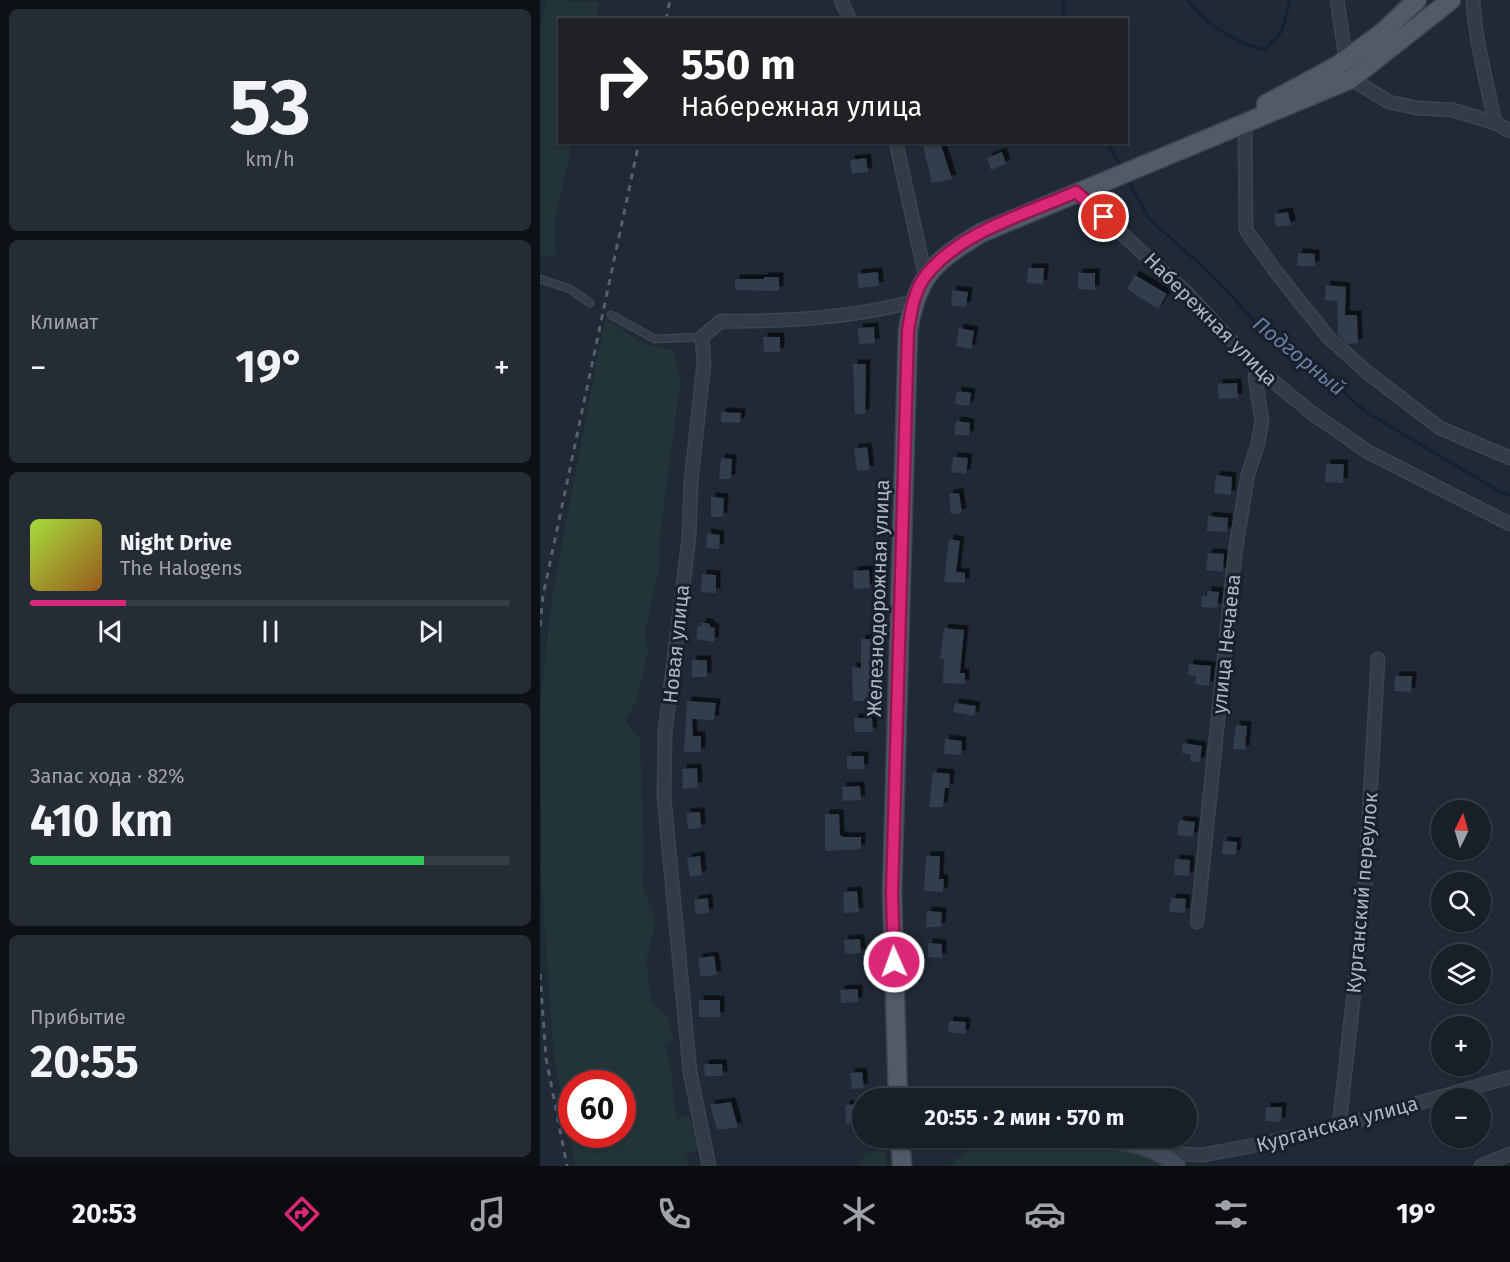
<!DOCTYPE html>
<html lang="ru">
<head>
<meta charset="utf-8">
<style>
	:root { --surface:#181f28; --page:#252c34; --text:#f1f3f6; --muted:#9fa2a8; --line:#363d45; --accent:#db2777 }
	body { margin:0; font-family:"Fira Sans",sans-serif; background:var(--page); color:var(--text); height:100vh; display:flex; flex-direction:column; font-size:22px; white-space:nowrap }
	* { box-sizing:border-box; margin:0 }
	p { font-size:20px; color:var(--muted) }
	.icon { flex:none; width:33px; height:33px; fill:none; stroke:currentColor; stroke-width:2; stroke-linecap:round; stroke-linejoin:round }
	.map { position:relative; flex:1; overflow:hidden }
	.drawer { display:flex; flex-direction:column; gap:9px; padding:9px; background:#0d1116; width:540px }
	.drawer>* { flex:none }
	.top-card { position:absolute; left:18px; top:18px; width:570px; height:126px; border-radius:0px; box-shadow:0 2px 4px #0004,0 0 0 2px var(--line); background:#202124; color:#fff; overflow:hidden }
	.needle { width:39px; rotate:5deg }
	.fabs { position:absolute; left:891px; top:800px; display:grid; gap:12px }
	.fabs a { display:grid; place-items:center; width:60px; height:60px; border-radius:50%; background:var(--surface); box-shadow:0 2px 4px #0004,0 0 0 2px var(--line); font-size:30px }
	.speed { position:absolute; left:18px; top:1070px; display:flex; gap:12px; font-size:30px; font-weight:700; text-align:center }
	.speed>* { display:grid; place-content:center; width:78px; height:78px; border-radius:50%; background:var(--surface); box-shadow:0 2px 4px #0004,0 0 0 2px var(--line); line-height:1 }
	.speed .limit { border:9px solid #d22; background:#fff; color:#111 }
	.pin { position:absolute; display:grid; place-items:center; width:51px; height:51px; color:#fff; margin:-26px; border:3px solid #fff; border-radius:50%; box-shadow:0 2px 6px #0007 }
	.me { position:absolute; width:66px; margin:-33px; rotate:358deg; stroke-linejoin:round; filter:drop-shadow(0 0 4px #0008) }
	.turn { display:flex; align-items:center; gap:21px; height:126px; padding:0 24px; font-size:27px }
	.turn .icon { width:78px; height:78px; stroke-width:2.5 }
	.turn b { display:block; font-size:42px; line-height:51px }
	.big { font-size:45px; font-weight:700; line-height:1.1 }
	.drawer .tile { flex:1; display:flex; flex-direction:column; justify-content:center; gap:9px; min-width:0; padding:0 21px; border-radius:9px; background:var(--page) }
	.drawer .dial { align-items:center; gap:0 }
	.dial b { font-size:78px; line-height:1 }
	.song { display:flex; align-items:center; gap:18px }
	.cover { width:72px; height:72px; border-radius:9px; background:linear-gradient(135deg,hsl(80 70% 55%),hsl(30 70% 35%)) }
	.played { height:6px; border-radius:3px; background:linear-gradient(90deg,var(--accent) 20%,var(--line) 20%) }
	.keys { display:flex; justify-content:space-around; direction:ltr }
	.heat { display:flex; justify-content:space-between; align-items:center; font-size:33px; direction:ltr }
	.charge { height:9px; border-radius:4px; background:linear-gradient(90deg,#34c759 82%,var(--line) 0) }
	.trip { position:absolute; left:312px; top:1088px; width:345px; height:60px; border-radius:30px; background:var(--surface); box-shadow:0 2px 4px #0004,0 0 0 2px var(--line); font-weight:700; line-height:60px; text-align:center }
	.dock { display:flex; height:96px; justify-content:space-around; align-items:center; background:#0a0c10; color:var(--muted) }
	.dock .icon { width:42px; height:42px }
	.dock .on { color:var(--accent) }
	.dock b { font-size:27px; color:var(--text) }
	main { display:flex; flex:1; min-height:0 }
	.map>svg:first-child { display:block }
</style>
</head>
<body>
<main>
<section class="drawer">
<div class="tile dial"><b>53</b><p>km/h</p></div>
<div class="tile"><p>Климат</p>
<div class="heat"><a>−</a><b class="big">19°</b><a>+</a></div>
</div>
<div class="tile">
<div class="song"><i class="cover"></i><div><b>Night Drive</b><p>The Halogens</p></div></div>
<div class="played"></div>
<div class="keys"><svg class="icon" aria-label="previous" viewBox="0 0 24 24"><path d="M18 5L8 12l10 7zM5 5v14"/></svg><svg class="icon" aria-label="pause" viewBox="0 0 24 24"><path d="M8 5v14M16 5v14"/></svg><svg class="icon" aria-label="next" viewBox="0 0 24 24"><path d="M6 5l10 7-10 7zM19 5v14"/></svg></div>
</div>
<div class="tile"><p>Запас хода · 82%</p><b class="big">410 km</b><div class="charge"></div></div>
<div class="tile"><p>Прибытие</p><b class="big">20:55</b></div>
</section>
<div class="map">
<svg width="970" height="1166" viewBox="0 0 970 1166">
	<defs>
		<filter id="shadow"><feDropShadow dx="4.5" dy="-4.5" stdDeviation="0" flood-color="#0009"/></filter>
	</defs>
	<rect width="100%" height="100%" fill="#202936"/>
	<!-- green -->
	<g fill="#223438" fill-rule="evenodd">
		<polygon points="6,0 59,2 56,19 20,20 20,142 30,143 29,159 14,223 16,256 0,256 0,32"/>
		<path d="M65,318L104,345L134,350L140,383L120,537V565L105,631L108,650L103,675L96,702L85,720L100,740L104,847L103,888L116,920L106,961L111,1002L127,1015L133,1040L125,1046L131,1070L136,1119L149,1115L160,1149L145,1156L149,1166H35L14,1057L2,888L0,709L12,596ZM32,1083H82V1134H32Z"/>
		<polygon points="455,1143 503,1144 597,1151 617,1159 624,1166 409,1166 432,1148"/>
		<polygon points="342,1150 346,1153 347,1166 317,1166 326,1153"/>
	</g>
	<g fill="none" stroke-linecap="round" stroke-linejoin="round">
		<!-- stream -->
		<g stroke="#142033" stroke-width="3">
			<path d="M648,0C665,25 696,42 724,50L742,31L750,0"/>
			<polyline points="523,20 524,0"/>
			<polyline points="567,142 581,167"/>
			<polyline points="587,178 609,219 672,275 720,327 771,363 826,412 962,493 970,495"/>
		</g>
	</g>
	<!-- building -->
	<g fill="#323d4d" filter="url(#shadow)">
		<polygon points="382,142 400,142 412,179 392,183"/>
		<polygon points="462,152 466,164 451,170 447,158"/>
		<polygon points="326,158 328,172 312,174 310,160"/>
		<polygon points="748,212 751,225 736,227 734,214"/>
		<polygon points="758,253 775,254 775,266 757,266"/>
		<polygon points="488,268 504,268 503,284 487,283"/>
		<polygon points="338,272 339,286 319,288 317,274"/>
		<polygon points="538,273 555,273 555,290 538,289"/>
		<polygon points="595,275 627,294 618,309 587,289"/>
		<polygon points="224,277 239,277 239,291 195,290 195,279 224,279"/>
		<polygon points="786,285 806,287 805,315 817,315 818,343 808,344 798,335 797,301 785,300"/>
		<polygon points="412,290 428,292 426,307 411,306"/>
		<polygon points="334,327 335,343 319,344 318,328"/>
		<polygon points="419,328 434,331 431,349 416,346"/>
		<polygon points="223,337 240,337 240,352 224,352"/>
		<polygon points="313,364 326,364 325,414 315,414"/>
		<polygon points="697,383 698,398 679,399 678,384"/>
		<polygon points="417,391 431,393 429,406 415,404"/>
		<polygon points="181,412 201,413 200,423 181,422"/>
		<polygon points="416,421 430,423 429,436 414,434"/>
		<polygon points="327,447 330,470 317,471 314,449"/>
		<polygon points="413,457 428,458 426,474 411,472"/>
		<polygon points="181,458 192,459 191,479 179,479"/>
		<polygon points="786,464 804,464 803,483 785,482"/>
		<polygon points="676,475 692,477 691,495 674,493"/>
		<polygon points="419,493 422,513 411,514 409,494"/>
		<polygon points="171,497 184,498 183,517 171,517"/>
		<polygon points="668,516 688,518 687,532 667,531"/>
		<polygon points="167,533 180,535 179,549 166,548"/>
		<polygon points="409,539 420,541 416,572 425,573 425,583 404,582"/>
		<polygon points="668,553 684,554 683,572 666,570"/>
		<polygon points="329,570 330,588 314,589 313,571"/>
		<polygon points="162,574 176,575 176,593 161,592"/>
		<polygon points="667,591 679,592 677,608 661,607 662,596 667,596"/>
		<polygon points="162,622 170,624 170,627 175,628 174,642 156,639 158,626 161,626"/>
		<polygon points="404,628 424,630 420,673 425,673 425,684 403,683 404,659 400,659"/>
		<polygon points="321,639 333,639 331,701 313,701 312,667 321,668"/>
		<rect x="152" y="660" width="15" height="17"/>
		<polygon points="649,664 671,666 669,686 655,684 656,676 648,675"/>
		<polygon points="855,676 872,676 871,692 854,691"/>
		<polygon points="147,701 176,703 174,720 152,719 153,736 161,736 161,752 144,752"/>
		<polygon points="415,703 436,706 434,716 413,712"/>
		<polygon points="314,718 332,718 333,732 315,732"/>
		<polygon points="696,725 707,726 705,750 693,749"/>
		<polygon points="405,739 422,741 421,755 404,754"/>
		<polygon points="643,743 662,746 660,762 650,761 651,755 642,753"/>
		<rect x="307" y="756" width="17" height="13"/>
		<polygon points="157,768 158,787 143,789 142,769"/>
		<polygon points="393,772 410,774 409,788 405,788 403,807 389,807"/>
		<polygon points="320,786 321,800 303,801 302,787"/>
		<polygon points="160,812 161,828 148,829 146,813"/>
		<polygon points="285,814 299,814 300,835 303,837 321,837 321,849 285,851"/>
		<polygon points="639,820 655,822 653,837 637,835"/>
		<polygon points="683,841 697,842 696,855 682,854"/>
		<polygon points="160,856 162,875 150,877 147,858"/>
		<polygon points="386,856 400,856 399,879 404,879 403,892 384,891"/>
		<polygon points="635,859 650,860 649,876 634,875"/>
		<polygon points="317,891 319,912 304,913 303,892"/>
		<polygon points="168,898 169,913 156,914 154,900"/>
		<polygon points="631,898 646,899 645,913 629,912"/>
		<polygon points="387,911 402,912 401,927 386,927"/>
		<polygon points="320,939 321,953 305,954 304,940"/>
		<polygon points="388,943 402,944 402,958 388,957"/>
		<polygon points="174,956 177,975 161,977 158,958"/>
		<polygon points="318,989 318,1002 301,1003 300,990"/>
		<rect x="159" y="1000" width="21" height="17"/>
		<polygon points="409,1021 426,1022 425,1034 408,1032"/>
		<polygon points="164,1064 182,1064 183,1076 165,1076"/>
		<polygon points="322,1072 324,1088 312,1089 310,1073"/>
		<polygon points="191,1102 198,1127 177,1130 170,1105"/>
		<polygon points="322,1104 322,1123 306,1124 305,1105"/>
		<polygon points="726,1107 742,1107 741,1122 725,1121"/>
	</g>
	<g fill="none" stroke-linecap="round" stroke-linejoin="round">
		<defs>
			<g id="service">
				<polyline points="0,279 30,289 50,303"/>
				<polyline points="71,315 115,339 162,337"/>
			</g>
			<g id="minor">
				<polyline points="301,0 310,20"/>
				<polyline points="797,0 806,59"/>
				<path d="M933,0C935,42 947,81 955,123L970,131"/>
				<polyline points="811,79 849,102 877,108 913,110 955,123"/>
				<polyline points="705,123 706,230 736,272 788,337 828,373 900,428 970,458"/>
				<polyline points="356,142 385,275"/>
				<polyline points="536,192 648,294 719,370 772,413 828,452 970,524"/>
				<polyline points="657,922 695,553 708,474 717,447 722,421 715,377 719,370"/>
				<polyline points="799,1126 824,903 838,659"/>
				<polyline points="622,1153 662,1155 711,1146 799,1126 970,1077"/>
				<path d="M169,1166L150,1072L124,797L125,733L149,537L151,481L164,363L162,337L181,321C245,322 310,318 372,302"/>
				<polyline points="941,1166 970,1154"/>
			</g>
			<path id="secondary" d="M542,1137C573,1140 614,1140 636,1166"/>
			<g id="primary">
				<polyline points="726,104 797,66 843,32 877,0"/>
				<path d="M358,1098L352,893L368,331C377,275 395,261 441,233L811,79L911,0"/>
				<polyline points="360,1137 362,1166"/>
			</g>
		</defs>
		<!-- service casing -->
		<use href="#service" stroke="#3d4451" stroke-width="9"/>
		<!-- minor casing -->
		<use href="#minor" stroke="#3d4451" stroke-width="15"/>
		<!-- secondary casing -->
		<use href="#secondary" stroke="#3d4451" stroke-width="20"/>
		<!-- primary casing -->
		<use href="#primary" stroke="#3d4451" stroke-width="21"/>
		<!-- service -->
		<use href="#service" stroke="#333b47" stroke-width="6"/>
		<!-- minor -->
		<use href="#minor" stroke="#333b47" stroke-width="12"/>
		<!-- secondary -->
		<use href="#secondary" stroke="#414a5a" stroke-width="16"/>
		<!-- primary -->
		<use href="#primary" stroke="#515a67" stroke-width="18"/>
		<!-- rail -->
		<g stroke="#555f6e" stroke-width="3" stroke-dasharray="6 6" stroke-linecap="butt">
			<polyline points="126,20 130,0"/>
			<polyline points="0,626 3,596 99,142"/>
			<polyline points="0,974 6,1058 27,1166"/>
		</g>
	</g>
	<g fill="none" stroke-linecap="round" stroke-linejoin="round">
		<defs>
			<path id="route" d="M354,962L352,893L368,331C371,311 374,290 387,274C422,231 486,214 536,192L564,217"/>
		</defs>
		<!-- route casing -->
		<use href="#route" stroke="#8e194d" stroke-width="15"/>
		<!-- route -->
		<use href="#route" stroke="#db2777" stroke-width="10"/>
	</g>
	<g text-anchor="middle" dominant-baseline="central" stroke-width="6" stroke-linejoin="round" paint-order="stroke">
		<!-- street labels -->
		<g font-size="20" fill="#adb5c4" stroke="#19202b">
			<text transform="translate(671 319) rotate(45)">Набережная улица</text>
			<text transform="translate(338 598) rotate(-88)">Железнодорожная улица</text>
			<text transform="translate(136 644) rotate(-84)">Новая улица</text>
			<text transform="translate(686 644) rotate(-84)">улица Нечаева</text>
			<text transform="translate(822 893) rotate(-85)">Курганский переулок</text>
			<text transform="translate(797 1124) rotate(-15)">Курганская улица</text>
		</g>
		<!-- water labels -->
		<g font-size="21" font-style="italic" fill="#667ea3" stroke="#19202b">
			<text transform="translate(759 356) rotate(39)">Подгорный</text>
		</g>
	</g>
</svg>
<div class="fabs">
<a><svg class="needle" viewBox="-14 -14 28 28"><path d="M0-13l5 13h-10z" fill="#e53935"/><path d="M0 13l5-13h-10z" fill="#9fa2a8"/></svg></a>
<a><svg class="icon" aria-label="search" viewBox="0 0 24 24"><circle cx="10" cy="10" r="6"/><path d="M15 15l6 6"/></svg></a>
<a><svg class="icon" aria-label="layers" viewBox="0 0 24 24"><path d="M12 4l9 5-9 5-9-5zM3 14l9 5 9-5"/></svg></a>
<a>+</a>
<a>−</a>
</div>
<div class="speed"><div class="limit">60</div></div>
<div class="pin" style="left:564px;top:217px;background:#d93025"><svg class="icon" aria-label="arrive" viewBox="0 0 24 24"><path d="M6 21V4h12l-3 4 3 4H6"/></svg></div>
<svg class="me" style="left:354px;top:962px" viewBox="-20 -20 40 40"><circle r="17" fill="#db2777" stroke="#fff" stroke-width="3"/><path d="M0-11L8 9 0 5-8 9z" fill="#fff"/></svg>
<div class="trip">20:55 · 2 мин · 570 m</div>
<div class="top-card">
<div class="turn"><svg class="icon" aria-label="right" viewBox="0 0 24 24"><path d="M7 20v-9h11M14 6l5 5-5 5"/></svg><div><b>550 m</b>Набережная улица</div></div>
</div>
</div>
</main>
<nav class="dock">
<b>20:53</b>
<svg class="icon on" aria-label="directions" viewBox="0 0 24 24"><path d="M12 3l9 9-9 9-9-9zM9 14v-3h6M13 9l2 2-2 2"/></svg>
<svg class="icon" aria-label="music" viewBox="0 0 24 24"><path d="M9 18V5l10-2v13"/><circle cx="6" cy="18" r="3"/><circle cx="16" cy="16" r="3"/></svg>
<svg class="icon" aria-label="phone" viewBox="0 0 24 24"><path d="M5 4h4l2 5-3 2q2 4 5 5l2-3 5 2v4C11 20 4 13 5 4z"/></svg>
<svg class="icon" aria-label="climate" viewBox="0 0 24 24"><path d="M12 3v18M4 7l16 10M4 17L20 7"/></svg>
<svg class="icon" aria-label="car" viewBox="0 0 24 24"><path d="M5 17H2v-5l4-1 3-4h7l3 4 3 1v5h-3M9 17h6M6 11h13"/><circle cx="7" cy="17" r="2"/><circle cx="17" cy="17" r="2"/></svg>
<svg class="icon" aria-label="filters" viewBox="0 0 24 24"><path d="M4 7h16M4 17h16"/><circle cx="9" cy="7" r="2"/><circle cx="15" cy="17" r="2"/></svg>
<b>19°</b>
</nav>
</body>
</html>
